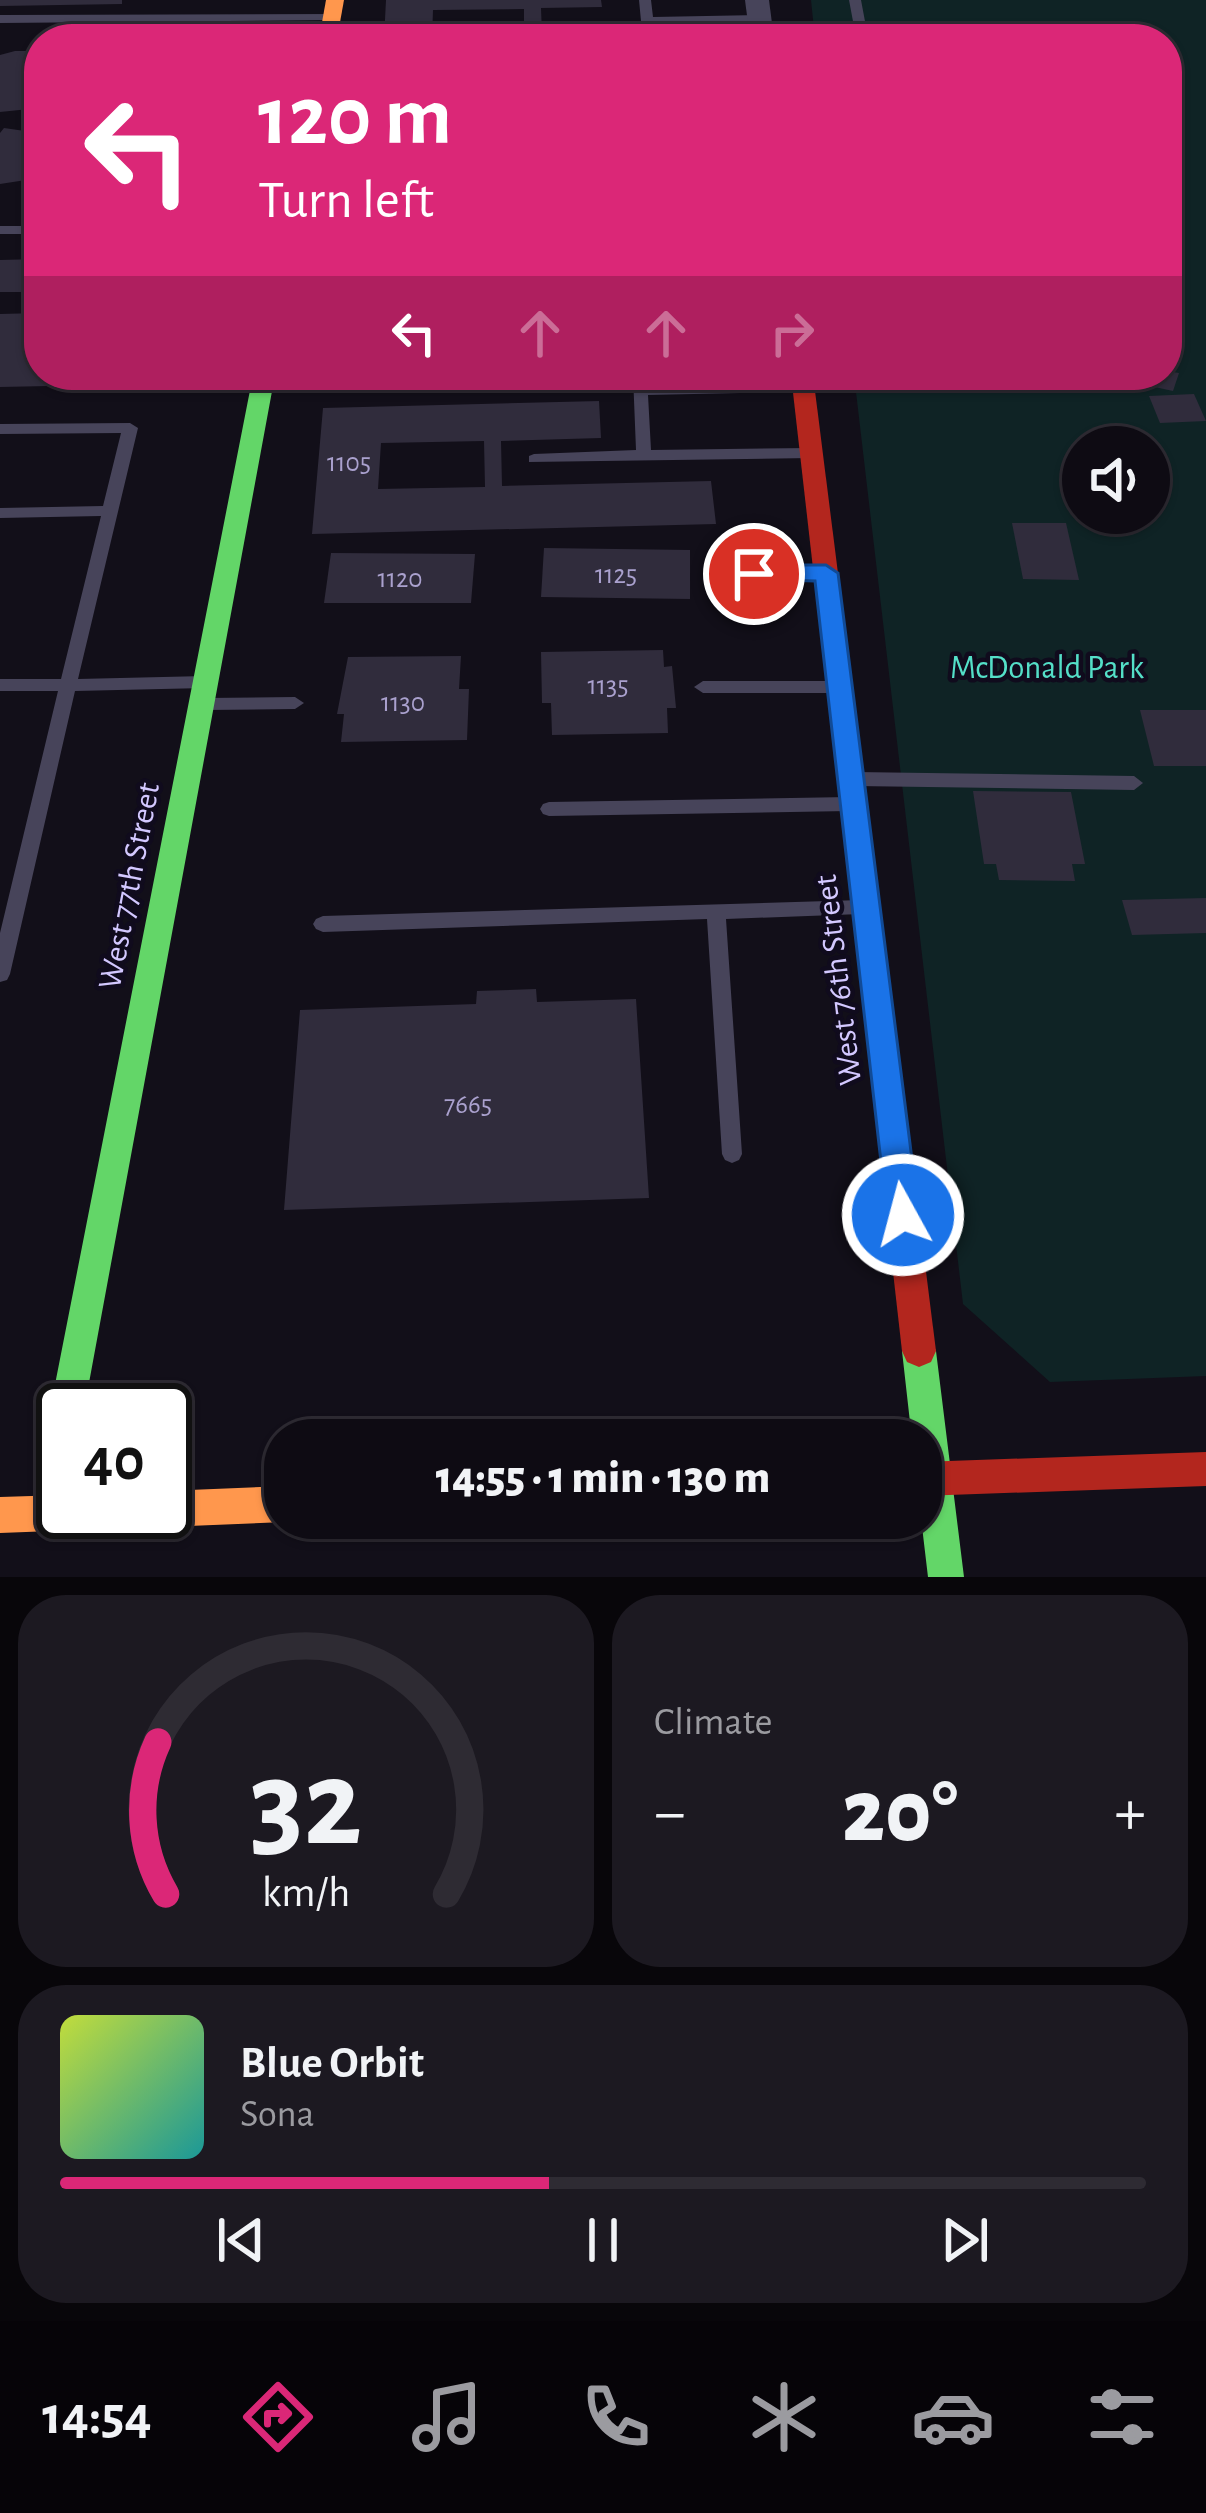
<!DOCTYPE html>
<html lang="en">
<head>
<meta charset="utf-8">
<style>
	:root { --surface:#0e0b13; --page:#1c1921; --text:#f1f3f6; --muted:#9b9ba0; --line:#2e2b33; --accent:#db2777 }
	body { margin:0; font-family:"Alegreya Sans",sans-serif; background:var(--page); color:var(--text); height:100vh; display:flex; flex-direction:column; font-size:45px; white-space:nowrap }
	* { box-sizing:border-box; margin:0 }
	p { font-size:39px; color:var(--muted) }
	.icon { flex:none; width:66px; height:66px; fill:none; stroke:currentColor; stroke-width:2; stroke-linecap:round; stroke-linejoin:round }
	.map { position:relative; height:1577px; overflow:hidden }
	.drawer { display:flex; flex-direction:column; gap:18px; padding:18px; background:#08060a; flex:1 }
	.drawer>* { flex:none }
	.guide { position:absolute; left:24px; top:24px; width:1158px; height:366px; border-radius:48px; box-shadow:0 3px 9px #0004,0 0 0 3px var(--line); background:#db2777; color:#fff; overflow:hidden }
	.buttons { position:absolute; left:1062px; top:426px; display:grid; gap:24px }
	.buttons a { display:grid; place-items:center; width:108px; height:108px; border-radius:50%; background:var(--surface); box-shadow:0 3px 9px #0004,0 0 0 3px var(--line); font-size:60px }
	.speed { position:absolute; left:36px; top:1383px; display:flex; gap:24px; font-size:60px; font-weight:700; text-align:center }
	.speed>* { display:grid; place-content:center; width:156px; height:156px; border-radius:50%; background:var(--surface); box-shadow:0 3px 9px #0004,0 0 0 3px var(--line); line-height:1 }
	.speed .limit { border:6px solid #111; border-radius:18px; background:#fff; color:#111 }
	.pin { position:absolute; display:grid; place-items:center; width:102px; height:102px; color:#fff; margin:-51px; border:6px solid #fff; border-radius:50%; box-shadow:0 3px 12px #0007 }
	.me { position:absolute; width:132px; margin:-66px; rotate:353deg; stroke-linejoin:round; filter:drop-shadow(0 0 9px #0008) }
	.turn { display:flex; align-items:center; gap:42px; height:252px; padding:0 36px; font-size:54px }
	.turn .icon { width:156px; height:156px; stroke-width:2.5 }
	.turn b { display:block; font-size:84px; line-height:102px }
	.lanes { display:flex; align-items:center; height:114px; padding:0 36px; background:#0003; justify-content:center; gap:60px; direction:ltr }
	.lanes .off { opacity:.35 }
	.big { font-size:90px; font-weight:800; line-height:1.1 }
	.drawer .card { flex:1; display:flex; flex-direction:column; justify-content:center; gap:18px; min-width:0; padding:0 42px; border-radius:48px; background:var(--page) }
	.drawer .dial { align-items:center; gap:0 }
	.dial svg { height:312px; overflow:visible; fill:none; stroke:var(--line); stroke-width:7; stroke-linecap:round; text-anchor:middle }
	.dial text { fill:var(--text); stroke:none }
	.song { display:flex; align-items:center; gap:36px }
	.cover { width:144px; height:144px; border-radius:18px; background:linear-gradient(135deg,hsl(70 70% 55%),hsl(180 70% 35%)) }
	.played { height:12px; border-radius:6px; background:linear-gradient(90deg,var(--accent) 45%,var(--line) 45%) }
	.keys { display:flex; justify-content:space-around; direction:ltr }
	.heat { display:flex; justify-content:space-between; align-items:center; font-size:66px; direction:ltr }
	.drawer .tiles { flex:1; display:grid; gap:18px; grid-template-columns:1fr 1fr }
	.card:last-child { grid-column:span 2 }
	.trip { position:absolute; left:264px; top:1419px; width:678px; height:120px; border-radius:48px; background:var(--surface); box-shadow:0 3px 9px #0004,0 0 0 3px var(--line); font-weight:800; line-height:120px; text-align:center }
	.menu { display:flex; height:192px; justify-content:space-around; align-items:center; background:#060408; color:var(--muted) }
	.menu .icon { width:84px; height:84px }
	.menu .active { color:var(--accent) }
	.menu b { font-size:54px; color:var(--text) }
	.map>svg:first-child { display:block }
</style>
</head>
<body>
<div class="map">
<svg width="1206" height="1577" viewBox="0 0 1206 1577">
	<rect width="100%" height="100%" fill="#120f19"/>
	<!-- green -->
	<path fill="#0f2325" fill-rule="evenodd" d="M811,0H1206V1376L1050,1382L963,1304L854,375H1167V39H815ZM1083,447H1149V513H1083Z"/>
	<!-- building -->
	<g fill="#302c3c" fill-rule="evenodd">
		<polygon points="0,0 122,0 122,4 0,6"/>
		<polygon points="386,0 601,0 602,7 541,8 542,34 688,31 689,39 493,39 524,34 524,9 433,10 432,39 384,39"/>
		<polygon points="15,51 39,51 39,108 0,112 0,55"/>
		<polygon points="34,127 39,127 39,178 0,184 0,133 4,128 32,132"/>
		<polygon points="39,259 39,292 0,292 0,260"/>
		<polygon points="39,313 39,375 150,375 148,384 0,387 0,314"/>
		<polygon points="1167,371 1179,373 1173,391 1150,386 1154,375"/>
		<polygon points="334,375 607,375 607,383 333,389"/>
		<polygon points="1194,394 1206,421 1160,423 1149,396"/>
		<path d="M599,401L601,438L501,441L502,486L711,481L716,524L312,534L323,408ZM484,441L485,487L378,489L381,443Z"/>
		<polygon points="1012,523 1066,523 1079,580 1023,579"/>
		<polygon points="544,548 690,550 690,599 541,597"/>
		<polygon points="331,553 475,554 471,603 324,603"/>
		<polygon points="663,650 664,667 672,666 676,708 667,708 668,733 552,735 551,703 542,703 541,652"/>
		<polygon points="461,656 459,689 469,689 467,740 341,742 344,714 337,714 348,657"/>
		<polygon points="1140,710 1206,710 1206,766 1154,766"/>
		<polygon points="973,791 1071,792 1085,864 1072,864 1075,881 999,880 996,864 984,864"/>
		<polygon points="1206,898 1206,933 1132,935 1122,900"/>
		<polygon points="536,989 537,1002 636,999 649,1198 284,1210 300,1010 476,1004 477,991"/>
	</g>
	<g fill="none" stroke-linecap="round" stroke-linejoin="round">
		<!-- lane -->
		<g fill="#47445a" fill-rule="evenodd">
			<polygon points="639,0 651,0 653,17 759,15 765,19 759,23 647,25 641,21"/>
			<polygon points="849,0 861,0 867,32 863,39 851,39 855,32"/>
			<polygon points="336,14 338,16 332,20 0,23 0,15"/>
			<rect x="0" y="226" width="39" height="8"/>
			<polygon points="633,375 647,375 648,386 740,385 747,389 740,393 648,395 651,450 811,448 819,453 811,458 529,462 529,456 534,454 636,450"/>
			<polygon points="130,423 138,428 78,679 205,676 214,682 205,688 75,691 10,974 7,980 0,982 0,933 58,691 0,691 0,679 61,679 101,516 0,518 0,508 103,506 121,433 0,434 0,424"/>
			<polygon points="826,568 834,573 832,577 718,579 710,574 718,569"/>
			<polygon points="703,681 834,681 843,687 834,693 703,693 694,687"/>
			<polygon points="295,697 304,703 295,709 206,710 197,704 206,698"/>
			<polygon points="855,772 1134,776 1143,783 1134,790 855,786 846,779"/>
			<polygon points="849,797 858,804 849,811 549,816 543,814 540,809 543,804 549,802"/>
			<polygon points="861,900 868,902 870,907 868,912 861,914 726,919 742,1154 739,1160 732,1163 725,1160 722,1154 707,919 323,932 316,929 313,924 316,919 323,916"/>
		</g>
		<!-- street -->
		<polygon fill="#47445a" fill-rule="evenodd" points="745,0 769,0 774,39 750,39"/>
		<!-- fast -->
		<g fill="#63d668" fill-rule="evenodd">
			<polygon points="253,375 275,375 84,1410 63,1410 66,1513 61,1525 48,1531 35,1525 30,1513 46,1432 54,1419 50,1410"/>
			<polygon points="919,1335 931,1340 936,1351 964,1577 928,1577 921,1518 921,1440 912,1440 902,1351 907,1340"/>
		</g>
		<!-- slow -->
		<g fill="#ff974d" fill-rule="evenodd">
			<polygon points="326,0 344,0 337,39 319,39"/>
			<polygon points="285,1486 285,1518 294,1518 285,1522 165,1527 152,1521 148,1512 165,1512 165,1491"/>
			<polygon points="63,1495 63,1512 96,1512 91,1524 78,1530 0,1533 0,1497"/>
		</g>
		<!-- jam -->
		<g fill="#b3261e" fill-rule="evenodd">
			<polygon points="791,375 813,375 936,1351 931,1362 919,1367 907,1362 902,1351"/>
			<polygon points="1206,1452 1206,1486 921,1496 921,1462"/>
		</g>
	</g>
	<!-- route -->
	<polygon fill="#1a73e8" stroke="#114b97" stroke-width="3" points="754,565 826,565 838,573 919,1215 915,1225 903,1229 891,1225 887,1215 815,581 745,579 742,574"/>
	<g text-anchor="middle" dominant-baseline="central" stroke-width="9" stroke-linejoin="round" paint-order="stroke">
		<!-- number labels -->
		<g font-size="27" fill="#aaa1ce">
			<text x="349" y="462">1105</text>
			<text x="616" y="574">1125</text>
			<text x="400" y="578">1120</text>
			<text x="608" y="685">1135</text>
			<text x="403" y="702">1130</text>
			<text x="468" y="1104">7665</text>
		</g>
		<!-- park labels -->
		<g font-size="33" fill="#54dfc8" stroke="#100b1d">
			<text x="1047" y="668">McDonald Park</text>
		</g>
		<!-- street labels -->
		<g font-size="33" fill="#d3c8ff" stroke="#100b1d">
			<text transform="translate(130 886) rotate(-79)">West 77th Street</text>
			<text transform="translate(839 980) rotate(-97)">West 76th Street</text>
		</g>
	</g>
</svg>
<div class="buttons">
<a><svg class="icon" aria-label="sound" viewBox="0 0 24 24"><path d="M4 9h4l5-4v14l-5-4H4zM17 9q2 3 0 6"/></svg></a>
</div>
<div class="speed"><div class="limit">40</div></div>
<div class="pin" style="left:754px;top:574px;background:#d93025"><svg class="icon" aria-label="arrive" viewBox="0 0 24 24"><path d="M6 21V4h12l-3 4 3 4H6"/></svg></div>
<svg class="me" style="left:903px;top:1215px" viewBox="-20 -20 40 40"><circle r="17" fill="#1a73e8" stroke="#fff" stroke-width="3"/><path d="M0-11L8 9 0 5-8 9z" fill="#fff"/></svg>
<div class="trip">14:55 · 1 min · 130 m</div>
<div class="guide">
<div class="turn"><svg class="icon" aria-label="left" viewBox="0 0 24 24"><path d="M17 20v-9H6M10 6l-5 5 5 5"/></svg><div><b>120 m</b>Turn left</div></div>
<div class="lanes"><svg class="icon" aria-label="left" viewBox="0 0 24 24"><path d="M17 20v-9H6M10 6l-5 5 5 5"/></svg><svg class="icon off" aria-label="ahead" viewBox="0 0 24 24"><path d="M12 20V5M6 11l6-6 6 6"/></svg><svg class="icon off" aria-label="ahead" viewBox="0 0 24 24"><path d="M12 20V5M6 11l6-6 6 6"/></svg><svg class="icon off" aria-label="right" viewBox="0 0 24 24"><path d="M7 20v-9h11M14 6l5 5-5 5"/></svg></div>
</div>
</div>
<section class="drawer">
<div class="tiles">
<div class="card dial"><svg viewBox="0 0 100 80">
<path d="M14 69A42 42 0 1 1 86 69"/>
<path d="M14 69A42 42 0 0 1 12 30" stroke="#db2777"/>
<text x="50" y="56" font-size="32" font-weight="700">32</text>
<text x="50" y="72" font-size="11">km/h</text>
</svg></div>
<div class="card"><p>Climate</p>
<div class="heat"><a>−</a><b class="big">20°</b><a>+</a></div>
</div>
<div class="card">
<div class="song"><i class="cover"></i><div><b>Blue Orbit</b><p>Sona</p></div></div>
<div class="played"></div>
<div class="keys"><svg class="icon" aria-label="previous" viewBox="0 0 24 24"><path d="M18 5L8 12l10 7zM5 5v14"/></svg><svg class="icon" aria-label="pause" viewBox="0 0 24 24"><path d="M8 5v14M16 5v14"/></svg><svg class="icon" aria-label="next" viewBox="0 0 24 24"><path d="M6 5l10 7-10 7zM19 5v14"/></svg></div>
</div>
</div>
</section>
<nav class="menu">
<b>14:54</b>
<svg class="icon active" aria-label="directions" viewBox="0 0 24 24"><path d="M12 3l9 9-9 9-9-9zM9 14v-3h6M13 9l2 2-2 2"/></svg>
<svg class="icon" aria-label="music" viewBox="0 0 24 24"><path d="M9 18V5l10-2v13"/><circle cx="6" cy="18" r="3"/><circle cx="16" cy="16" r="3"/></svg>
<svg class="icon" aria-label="phone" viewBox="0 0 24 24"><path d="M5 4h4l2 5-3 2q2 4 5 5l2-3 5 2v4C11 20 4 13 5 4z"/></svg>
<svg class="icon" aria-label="climate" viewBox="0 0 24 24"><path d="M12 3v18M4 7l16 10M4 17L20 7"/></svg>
<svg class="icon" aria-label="car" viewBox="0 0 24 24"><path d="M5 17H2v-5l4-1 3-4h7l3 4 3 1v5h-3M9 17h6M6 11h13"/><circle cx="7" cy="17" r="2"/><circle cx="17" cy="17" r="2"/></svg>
<svg class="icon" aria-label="filters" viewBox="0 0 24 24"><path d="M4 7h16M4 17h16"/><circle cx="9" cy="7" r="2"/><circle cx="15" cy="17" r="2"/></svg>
</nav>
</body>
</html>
